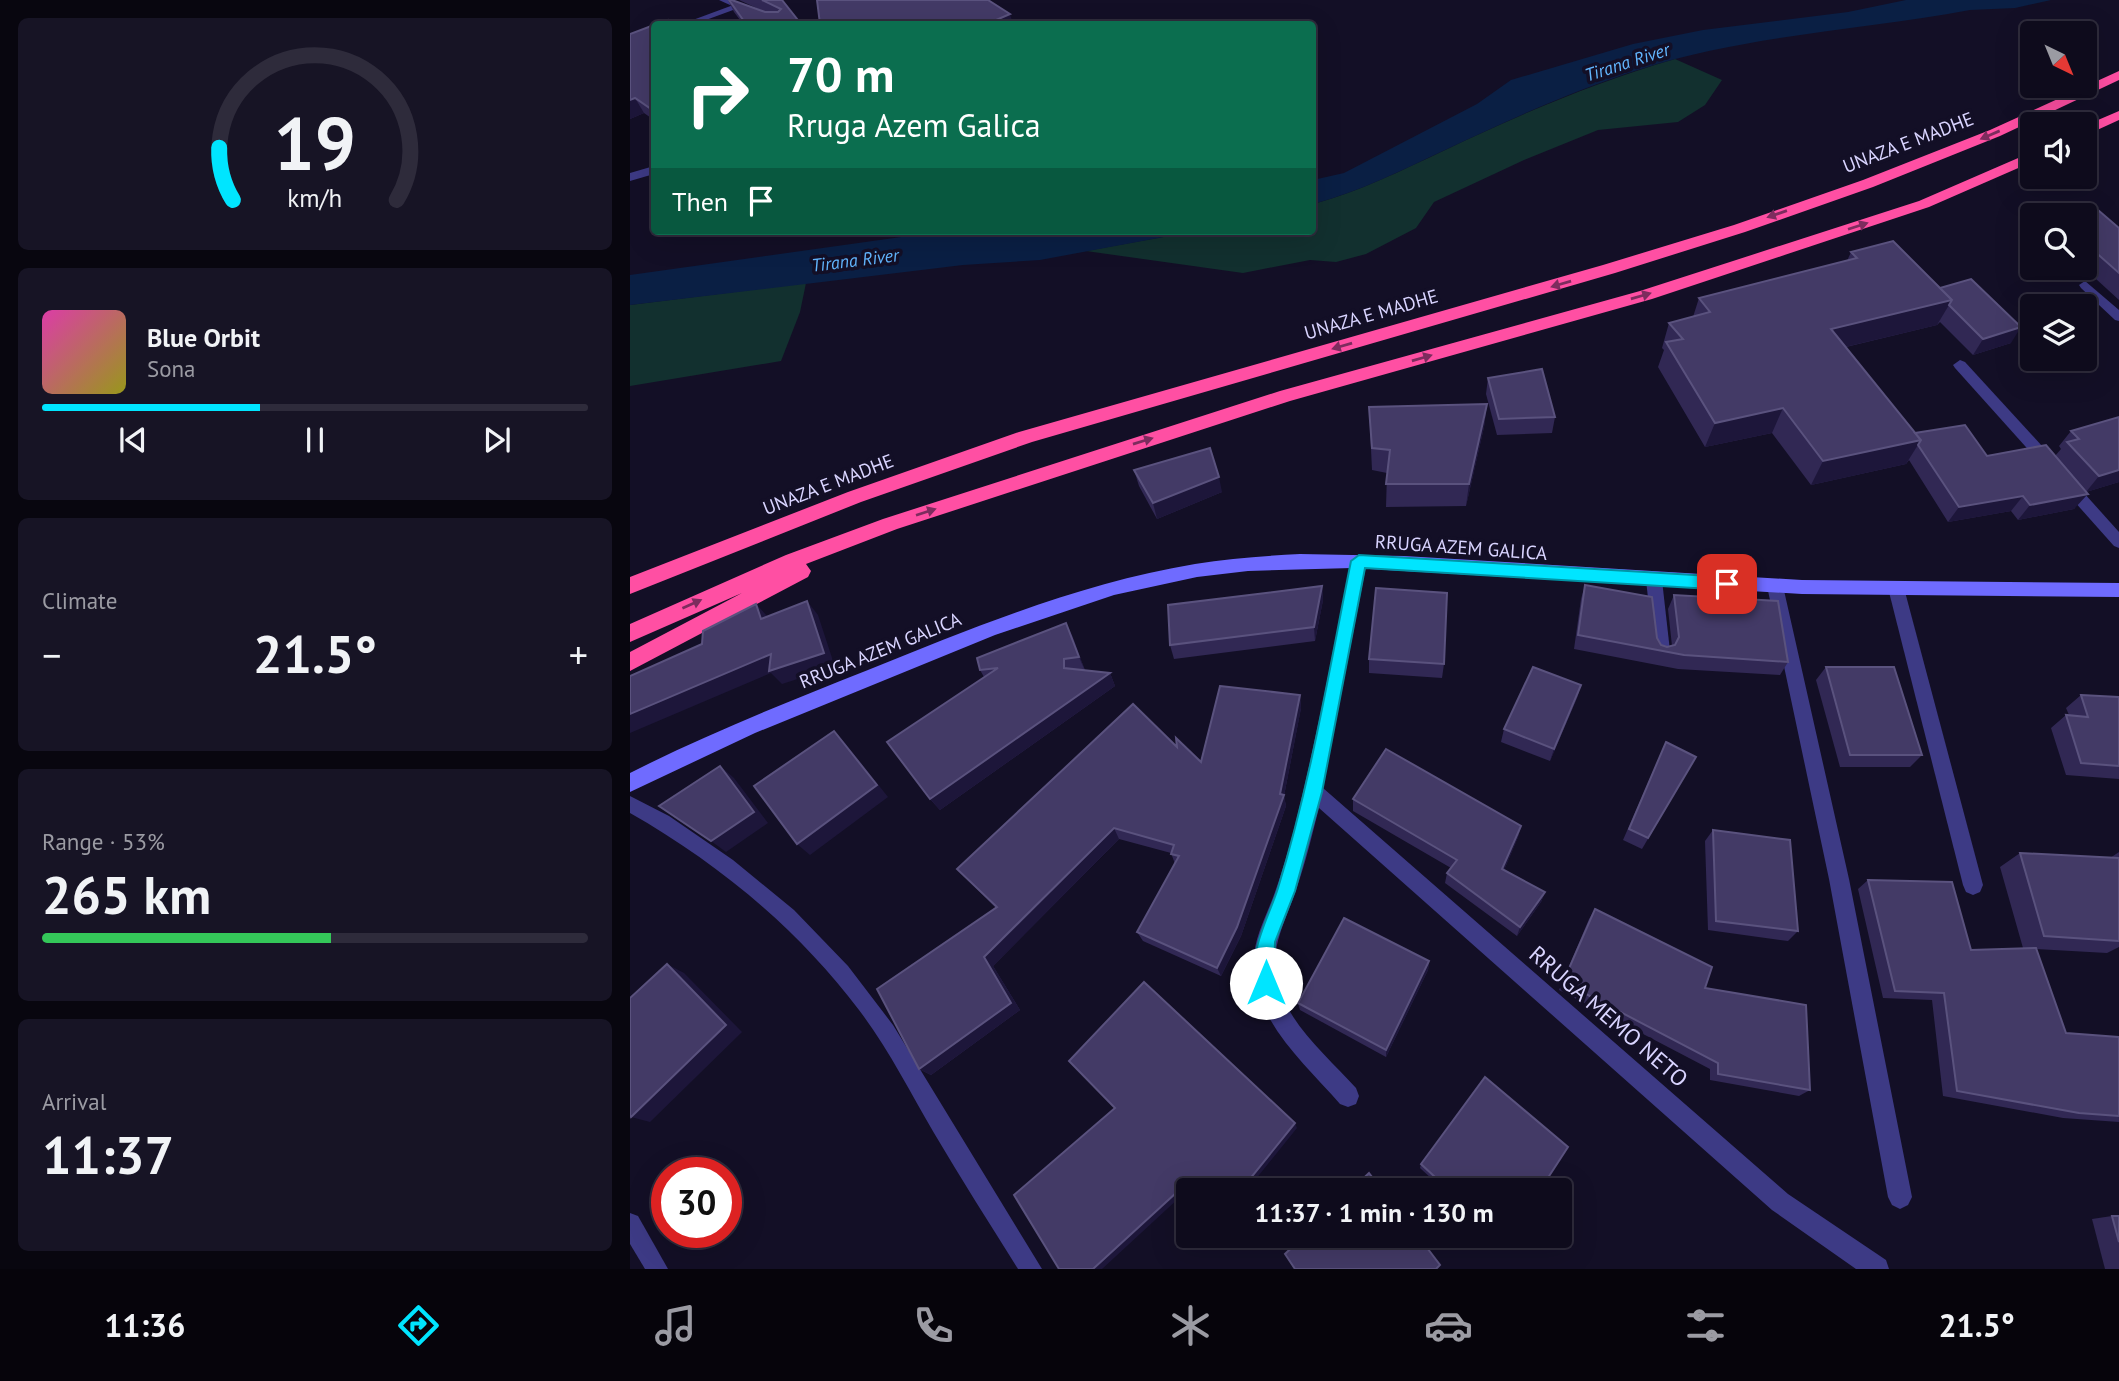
<!DOCTYPE html>
<html lang="en">
<head>
<meta charset="utf-8">
<style>
	:root { --surface:#0e0b1c; --page:#171425; --text:#f1f3f6; --muted:#9b9ba3; --line:#2e2b3b; --accent:#00e5ff }
	body { margin:0; font-family:"PT Sans",sans-serif; background:var(--page); color:var(--text); height:100vh; display:flex; flex-direction:column; font-size:26px; white-space:nowrap }
	* { box-sizing:border-box; margin:0 }
	p { font-size:23px; color:var(--muted) }
	.icon { flex:none; width:38px; height:38px; fill:none; stroke:currentColor; stroke-width:2; stroke-linecap:round; stroke-linejoin:round }
	.map { position:relative; flex:1; overflow:hidden }
	.sheet { display:flex; flex-direction:column; gap:18px; padding:18px; background:#08060f; width:630px }
	.sheet>* { flex:none }
	.guide { position:absolute; left:21px; top:21px; width:665px; height:214px; border-radius:7px; box-shadow:0 7px 28px #0002,0 0 0 2px var(--line); background:#0b6e4f; color:#fff; overflow:hidden }
	.needle { width:46px; rotate:137deg }
	.fabs { position:absolute; left:1390px; top:21px; display:grid; gap:14px }
	.fabs a { display:grid; place-items:center; width:77px; height:77px; border-radius:7px; background:var(--surface); box-shadow:0 7px 28px #0002,0 0 0 2px var(--line); font-size:35px }
	.speed { position:absolute; left:21px; top:1157px; display:flex; gap:14px; font-size:35px; font-weight:700; text-align:center }
	.speed>* { display:grid; place-content:center; width:91px; height:91px; border-radius:50%; background:var(--surface); box-shadow:0 7px 28px #0002,0 0 0 2px var(--line); line-height:1 }
	.speed .limit { border:10px solid #d22; background:#fff; color:#111 }
	.pin { position:absolute; display:grid; place-items:center; width:60px; height:60px; color:#fff; margin:-30px; border-radius:14px; box-shadow:0 4px 10px #0006 }
	.me { position:absolute; width:77px; margin:-38px; rotate:0deg; stroke-linejoin:round; filter:drop-shadow(0 0 5px #0008) }
	.turn { display:flex; align-items:center; gap:24px; height:147px; padding:0 21px; font-size:32px }
	.turn .icon { width:91px; height:91px; stroke-width:2.5 }
	.turn b { display:block; font-size:49px; line-height:60px }
	.then { display:flex; align-items:center; height:66px; padding:0 21px; background:#0003; gap:14px; font-size:26px }
	.big { font-size:52px; font-weight:800; line-height:1.1 }
	.sheet .tile { flex:1; display:flex; flex-direction:column; justify-content:center; gap:10px; min-width:0; padding:0 24px; border-radius:10px; background:var(--page) }
	.sheet .dial { align-items:center; gap:0 }
	.dial svg { height:182px; overflow:visible; fill:none; stroke:var(--line); stroke-width:7; stroke-linecap:round; text-anchor:middle }
	.dial text { fill:var(--text); stroke:none }
	.song { display:flex; align-items:center; gap:21px }
	.cover { width:84px; height:84px; border-radius:10px; background:linear-gradient(135deg,hsl(320 70% 55%),hsl(60 70% 35%)) }
	.played { height:7px; border-radius:4px; background:linear-gradient(90deg,var(--accent) 40%,var(--line) 40%) }
	.keys { display:flex; justify-content:space-around; direction:ltr }
	.heat { display:flex; justify-content:space-between; align-items:center; font-size:38px; direction:ltr }
	.charge { height:10px; border-radius:5px; background:linear-gradient(90deg,#34c759 53%,var(--line) 0) }
	.trip { position:absolute; left:546px; top:1178px; width:396px; height:70px; border-radius:7px; background:var(--surface); box-shadow:0 7px 28px #0002,0 0 0 2px var(--line); font-weight:800; line-height:70px; text-align:center }
	.tabs { display:flex; height:112px; justify-content:space-around; align-items:center; background:#06040b; color:var(--muted) }
	.tabs .icon { width:49px; height:49px }
	.tabs .on { color:var(--accent) }
	.tabs b { font-size:32px; color:var(--text) }
	main { display:flex; flex:1; min-height:0 }
	.map>svg:first-child { display:block }
</style>
</head>
<body>
<main>
<section class="sheet">
<div class="tile dial"><svg viewBox="0 0 100 80">
<path d="M14 69A42 42 0 1 1 86 69"/>
<path d="M14 69A42 42 0 0 1 8 46" stroke="#00e5ff"/>
<text x="50" y="56" font-size="32" font-weight="700">19</text>
<text x="50" y="72" font-size="11">km/h</text>
</svg></div>
<div class="tile">
<div class="song"><i class="cover"></i><div><b>Blue Orbit</b><p>Sona</p></div></div>
<div class="played"></div>
<div class="keys"><svg class="icon" aria-label="previous" viewBox="0 0 24 24"><path d="M18 5L8 12l10 7zM5 5v14"/></svg><svg class="icon" aria-label="pause" viewBox="0 0 24 24"><path d="M8 5v14M16 5v14"/></svg><svg class="icon" aria-label="next" viewBox="0 0 24 24"><path d="M6 5l10 7-10 7zM19 5v14"/></svg></div>
</div>
<div class="tile"><p>Climate</p>
<div class="heat"><a>−</a><b class="big">21.5°</b><a>+</a></div>
</div>
<div class="tile"><p>Range · 53%</p><b class="big">265 km</b><div class="charge"></div></div>
<div class="tile"><p>Arrival</p><b class="big">11:37</b></div>
</section>
<div class="map">
<svg width="1489" height="1269" viewBox="0 0 1489 1269">
	<rect width="100%" height="100%" fill="#130f26"/>
	<!-- green -->
	<g fill="#12302f">
		<path d="M1045,59L1092,80L1075,105L1048,122L968,130L894,160L804,202L786,228L736,254L706,262L680,260L613,273L456,251L566,231H682L683,204C739,189 792,160 845,136C910,106 976,79 1045,59Z"/>
		<polygon points="176,283 170,312 151,361 0,386 0,305"/>
	</g>
	<!-- water -->
	<g fill="#0a1f44">
		<path d="M1276,0H1421L1385,8L1340,10C1231,30 1118,35 1011,69C944,90 879,120 815,150C772,170 729,192 683,204V180L714,173L847,104L881,80L1003,44L1073,30L1218,12Z"/>
		<polygon points="314,231 566,231 410,260 333,265 0,305 0,275"/>
	</g>
	<g fill="none" stroke-linecap="round" stroke-linejoin="round">
		<!-- lane -->
		<g fill="#3d3a85" fill-rule="evenodd">
			<polygon points="106,4 114,6 65,24 52,24"/>
			<polygon points="1455,281 1489,310 1489,321 1485,320 1451,288 1449,285"/>
			<polygon points="1330,360 1335,362 1423,458 1425,462 1423,466 1413,466 1325,368 1323,365"/>
			<polygon points="1440,482 1445,483 1489,532 1489,548 1484,546 1435,491 1433,487 1435,483"/>
			<polygon points="1024,574 1029,576 1032,580 1040,651 1038,656 1032,658 1026,656 1024,651 1016,580 1019,576"/>
			<path d="M0,796L39,816L103,860L164,910L218,966L263,1025L412,1269H388C360,1224 331,1179 304,1133C280,1092 258,1048 229,1010C168,929 88,863 0,813Z"/>
			<polygon points="0,1213 8,1216 38,1269 15,1269 0,1244"/>
		</g>
		<!-- street -->
		<g fill="#3d3a85" fill-rule="evenodd">
			<polygon points="89,0 103,0 155,24 142,24"/>
			<polygon points="24,166 24,174 0,181 0,173"/>
			<path d="M729,554L737,561L693,788L1158,1194L1256,1260L1259,1269H1226L1142,1210L689,808C682,835 676,861 667,887C657,919 637,951 648,985C660,1026 699,1058 726,1088L729,1096L726,1104L718,1107L710,1104C677,1066 630,1026 624,973C620,944 636,918 645,892C651,875 656,858 661,841C685,749 702,655 721,561Z"/>
			<polygon points="1145,579 1151,581 1153,586 1219,879 1282,1197 1278,1205 1270,1209 1262,1205 1258,1197 1199,879 1137,586 1139,581"/>
			<polygon points="1266,581 1272,583 1274,588 1353,885 1350,892 1343,895 1336,892 1333,885 1258,588 1260,583"/>
		</g>
		<!-- secondary -->
		<path fill="#6f6bff" fill-rule="evenodd" d="M670,554L774,556L1172,580L1489,583V597L1172,594L722,568L618,571L567,577L484,595L365,635L125,733L0,792V773C77,734 157,702 238,670C344,627 451,583 565,564C599,558 635,556 670,554Z"/>
		<!-- highway -->
		<g fill="#ff4fa3" fill-rule="evenodd">
			<polygon points="1489,71 1489,80 1370,136 1243,187 1115,232 985,273 402,442 231,502 0,594 0,577 218,492 389,432 973,265 1104,225 1233,180 1360,130"/>
			<polygon points="1489,111 1489,120 1454,136 1454,126"/>
			<polygon points="1402,152 1402,162 1299,207 1022,299 660,401 267,529 176,564 181,571 178,577 0,671 0,652 112,593 0,642 0,624 156,555 253,519 650,391 1010,291 1289,201"/>
		</g>
	</g>
	<!-- wall -->
	<g fill="#312854">
		<polygon points="98,0 133,11 109,0 152,0 171,24 113,24 104,12"/>
		<polygon points="24,25 24,120 14,113 0,119 0,34"/>
		<polygon points="1454,215 1489,228 1489,300 1454,268"/>
		<polygon points="1221,252 1310,288 1381,343 1343,355 1310,322 1307,325 1216,347 1285,433 1357,456 1425,456 1431,449 1429,446 1441,431 1489,417 1489,482 1456,492 1444,509 1388,520 1381,511 1318,522 1279,460 1276,464 1181,485 1142,433 1075,447 1028,367 1034,350 1032,348 1039,323 1063,317 1069,298 1217,261"/>
		<polygon points="858,378 925,417 922,433 867,435 856,394"/>
		<polygon points="857,404 854,427 836,506 756,507 757,473 742,470 739,407"/>
		<polygon points="504,470 592,492 527,519 509,486"/>
		<polygon points="955,585 1027,638 1031,645 1037,647 1042,646 1038,609 1044,595 1158,662 1150,675 1048,669 944,649 951,599"/>
		<polygon points="692,586 693,600 685,641 544,659 540,645"/>
		<polygon points="436,623 455,670 480,673 485,686 310,810 300,799 354,677 350,670"/>
		<polygon points="739,659 814,664 812,678 739,673"/>
		<polygon points="1196,667 1292,755 1280,767 1210,767 1186,680"/>
		<polygon points="951,685 947,698 920,761 871,742 874,729"/>
		<polygon points="670,695 671,708 654,796 656,806 611,936 591,976 513,941 507,932 545,864 541,853 489,839 363,966 390,1010 301,1075 289,1069 366,908 327,869 547,747 571,762"/>
		<polygon points="1451,695 1489,697 1489,779 1436,775 1421,728 1436,715 1439,715 1436,708"/>
		<polygon points="1036,742 1066,757 1012,849 993,840"/>
		<polygon points="723,799 891,826 888,837 874,870 915,892 911,902 887,936 815,883 817,873 821,868 723,811"/>
		<polygon points="1083,830 1168,931 1158,941 1078,930 1075,841"/>
		<polygon points="1489,852 1489,947 1477,953 1406,949 1436,1033 1489,1037 1489,1122 1433,1118 1313,1096 1302,1000 1253,998 1228,889 1238,880 1341,950 1393,948 1370,867 1390,853 1480,858"/>
		<polygon points="965,909 1075,988 1180,1090 1169,1096 1080,1080 1080,1069 929,990 959,919"/>
		<polygon points="799,961 798,970 756,1057 670,1010 668,1003"/>
		<polygon points="791,1164 910,1190 814,1190 790,1168"/>
		<polygon points="1482,1216 1489,1216 1489,1269 1475,1269 1462,1219"/>
		<polygon points="863,1236 880,1236 876,1242 872,1244"/>
	</g>
	<!-- shaded-wall -->
	<g fill="#1d163a">
		<polygon points="380,14 383,24 357,24"/>
		<polygon points="5,98 14,113 0,119 0,100"/>
		<polygon points="1322,300 1307,325 1190,353 1201,329"/>
		<polygon points="1391,327 1381,343 1343,355 1353,339"/>
		<polygon points="857,404 854,427 836,506 839,484"/>
		<polygon points="1153,408 1142,433 1075,447 1085,423"/>
		<polygon points="1291,440 1276,464 1181,485 1193,461"/>
		<polygon points="1489,470 1489,482 1456,492 1469,476"/>
		<polygon points="589,477 592,492 527,519 523,503"/>
		<polygon points="1458,494 1444,509 1388,520 1400,505"/>
		<polygon points="1393,496 1381,511 1318,522 1329,507"/>
		<polygon points="692,586 693,600 685,641 684,627"/>
		<polygon points="177,601 188,615 205,667 152,684 141,673 0,733 0,714 141,654"/>
		<polygon points="126,604 139,618 131,619"/>
		<polygon points="436,623 443,637 455,671 449,657"/>
		<polygon points="480,673 485,686 310,810 300,799"/>
		<polygon points="951,685 947,698 920,761 924,749"/>
		<polygon points="670,695 671,708 654,796 656,806 611,936 591,976 587,968 650,794"/>
		<polygon points="204,731 215,743 258,797 180,855 167,844"/>
		<polygon points="90,766 104,778 138,823 96,852 81,841"/>
		<polygon points="891,826 888,837 870,880 872,869"/>
		<polygon points="484,828 489,839 363,966 390,1010 301,1075 289,1069 354,957"/>
		<polygon points="915,892 911,902 887,936 890,927"/>
		<polygon points="799,961 798,970 756,1057 756,1050"/>
		<polygon points="37,964 54,973 112,1032 20,1122 1,1117"/>
		<polygon points="665,1123 667,1128 617,1190 611,1190"/>
		<polygon points="558,1182 563,1185 472,1269 463,1269"/>
	</g>
	<!-- building -->
	<g fill="#433a66" stroke="#5a527e" stroke-width="2">
		<polygon points="99,0 102,0 135,12 148,12 151,9 132,0 152,0 171,24 116,24"/>
		<polygon points="187,0 358,0 380,14 357,24 190,24"/>
		<polygon points="38,20 42,24 27,24"/>
		<polygon points="24,25 24,111 5,98 0,100 0,34"/>
		<polygon points="1468,210 1489,228 1489,273 1454,242 1454,215 1448,215"/>
		<polygon points="1263,241 1322,300 1201,329 1291,440 1193,461 1153,408 1085,423 1036,342 1053,339 1039,323 1080,312 1069,298 1227,258 1221,252"/>
		<polygon points="1341,279 1391,327 1353,339 1319,305 1322,300 1310,288"/>
		<polygon points="912,369 925,417 869,419 858,378"/>
		<polygon points="857,404 839,484 756,484 760,450 742,448 739,407"/>
		<polygon points="1489,417 1489,470 1469,476 1437,442 1449,439 1441,431"/>
		<polygon points="1335,425 1357,456 1416,445 1458,494 1400,505 1393,496 1329,507 1288,445 1291,440 1285,433"/>
		<polygon points="580,448 589,477 523,503 504,470"/>
		<polygon points="955,585 1022,597 1027,638 1031,645 1037,647 1045,645 1049,637 1044,595 1148,601 1158,662 1054,655 948,635"/>
		<polygon points="692,586 684,627 540,645 538,605"/>
		<polygon points="746,588 817,593 814,664 739,659"/>
		<polygon points="177,601 194,653 139,671 141,654 0,714 0,676 72,644 73,631 126,604 131,619"/>
		<polygon points="436,623 449,657 434,659 434,668 480,673 300,799 257,742 368,668 350,670 347,658"/>
		<polygon points="903,667 951,685 924,749 874,729"/>
		<polygon points="1196,667 1264,667 1292,755 1220,755"/>
		<polygon points="590,686 670,695 650,794 654,795 607,927 587,968 507,932 549,856 541,854 544,845 484,828 354,957 381,1003 289,1069 247,989 367,907 327,869 503,704 547,747 546,738 571,762"/>
		<polygon points="1451,695 1489,697 1489,766 1451,763 1436,715 1458,717"/>
		<polygon points="204,731 247,785 167,844 124,786"/>
		<polygon points="1036,742 1066,757 1018,838 999,829"/>
		<polygon points="756,749 891,826 872,869 915,892 890,927 817,873 827,860 723,799"/>
		<polygon points="90,766 124,812 81,841 29,806"/>
		<polygon points="1083,830 1160,840 1168,931 1086,921"/>
		<polygon points="1390,853 1489,858 1489,941 1414,936"/>
		<polygon points="1238,880 1322,882 1341,950 1406,948 1436,1033 1489,1037 1489,1116 1449,1113 1327,1091 1314,993 1265,991"/>
		<polygon points="965,909 1082,967 1075,988 1176,1005 1180,1090 1088,1074 1088,1063 933,982"/>
		<polygon points="714,918 799,961 756,1050 668,1003"/>
		<polygon points="37,964 96,1025 1,1117 0,1115 0,998"/>
		<polygon points="514,982 665,1123 611,1190 566,1190 558,1182 463,1269 429,1269 384,1195 485,1108 439,1061"/>
		<polygon points="855,1077 938,1147 910,1190 819,1190 791,1164"/>
		<polygon points="739,1173 752,1190 721,1190"/>
		<polygon points="1482,1216 1489,1216 1489,1242"/>
		<polygon points="674,1236 788,1236 810,1265 806,1269 665,1269 655,1254"/>
		<polygon points="869,1236 880,1236 876,1242"/>
	</g>
	<!-- one-way arrows -->
	<defs><path id="oneway-solid" d="M-6-.8H1V-3.2L6.5 0L1 3.2V.8H-6Z" transform="scale(1.75)"/></defs>
	<g fill="#7d2c5e">
		<use href="#oneway-solid" transform="translate(1360 135) rotate(157)"/>
		<use href="#oneway-solid" transform="translate(1147 214) rotate(161)"/>
		<use href="#oneway-solid" transform="translate(1228 226) rotate(-18)"/>
		<use href="#oneway-solid" transform="translate(931 284) rotate(164)"/>
		<use href="#oneway-solid" transform="translate(1011 296) rotate(-16)"/>
		<use href="#oneway-solid" transform="translate(712 346) rotate(164)"/>
		<use href="#oneway-solid" transform="translate(792 358) rotate(-16)"/>
		<use href="#oneway-solid" transform="translate(513 441) rotate(-17)"/>
		<use href="#oneway-solid" transform="translate(296 512) rotate(-18)"/>
		<use href="#oneway-solid" transform="translate(62 604) rotate(-24)"/>
	</g>
	<!-- route -->
	<path fill="#00e5ff" stroke="#0095a6" stroke-width="2" d="M729,555L1097,577L1104,584L1097,590L735,568L692,792L665,891L645,942L643,990L636,993L629,990C615,955 638,920 648,888C681,781 699,671 721,561Z"/>
	<g text-anchor="middle" dominant-baseline="central" stroke-width="7" stroke-linejoin="round" paint-order="stroke">
		<!-- far-water labels -->
		<g font-size="18" font-style="italic" fill="#62b6ff" stroke="#130f26">
			<text transform="translate(997 62) rotate(-18)">Tirana River</text>
			<text transform="translate(225 260) rotate(-7)">Tirana River</text>
		</g>
		<!-- street labels -->
		<g font-size="19" fill="#d9d4ff" stroke="#130f26">
			<text transform="translate(1278 142) rotate(-21)">UNAZA E MADHE</text>
			<text transform="translate(741 314) rotate(-16)">UNAZA E MADHE</text>
			<text transform="translate(198 484) rotate(-21)">UNAZA E MADHE</text>
			<text transform="translate(831 547) rotate(4)">RRUGA AZEM GALICA</text>
			<text transform="translate(250 650) rotate(-22)">RRUGA AZEM GALICA</text>
		</g>
		<!-- near-street labels -->
		<g font-size="23" fill="#d9d4ff" stroke="#130f26">
			<text transform="translate(979 1016) rotate(41)">RRUGA MEMO NETO</text>
		</g>
	</g>
</svg>
<div class="fabs">
<a><svg class="needle" viewBox="-14 -14 28 28"><path d="M0-13l5 13h-10z" fill="#e53935"/><path d="M0 13l5-13h-10z" fill="#9b9ba3"/></svg></a>
<a><svg class="icon" aria-label="sound" viewBox="0 0 24 24"><path d="M4 9h4l5-4v14l-5-4H4zM17 9q2 3 0 6"/></svg></a>
<a><svg class="icon" aria-label="search" viewBox="0 0 24 24"><circle cx="10" cy="10" r="6"/><path d="M15 15l6 6"/></svg></a>
<a><svg class="icon" aria-label="layers" viewBox="0 0 24 24"><path d="M12 4l9 5-9 5-9-5zM3 14l9 5 9-5"/></svg></a>
</div>
<div class="speed"><div class="limit">30</div></div>
<div class="pin" style="left:1097px;top:584px;background:#d93025"><svg class="icon" aria-label="arrive" viewBox="0 0 24 24"><path d="M6 21V4h12l-3 4 3 4H6"/></svg></div>
<svg class="me" style="left:636px;top:983px" viewBox="-20 -20 40 40"><circle r="19" fill="#fff"/><path d="M0-13L10 11 0 6-10 11z" fill="#00e5ff"/></svg>
<div class="trip">11:37 · 1 min · 130 m</div>
<div class="guide">
<div class="turn"><svg class="icon" aria-label="right" viewBox="0 0 24 24"><path d="M7 20v-9h11M14 6l5 5-5 5"/></svg><div><b>70 m</b>Rruga Azem Galica</div></div>
<div class="then">Then<svg class="icon" aria-label="arrive" viewBox="0 0 24 24"><path d="M6 21V4h12l-3 4 3 4H6"/></svg></div>
</div>
</div>
</main>
<nav class="tabs">
<b>11:36</b>
<svg class="icon on" aria-label="directions" viewBox="0 0 24 24"><path d="M12 3l9 9-9 9-9-9zM9 14v-3h6M13 9l2 2-2 2"/></svg>
<svg class="icon" aria-label="music" viewBox="0 0 24 24"><path d="M9 18V5l10-2v13"/><circle cx="6" cy="18" r="3"/><circle cx="16" cy="16" r="3"/></svg>
<svg class="icon" aria-label="phone" viewBox="0 0 24 24"><path d="M5 4h4l2 5-3 2q2 4 5 5l2-3 5 2v4C11 20 4 13 5 4z"/></svg>
<svg class="icon" aria-label="climate" viewBox="0 0 24 24"><path d="M12 3v18M4 7l16 10M4 17L20 7"/></svg>
<svg class="icon" aria-label="car" viewBox="0 0 24 24"><path d="M5 17H2v-5l4-1 3-4h7l3 4 3 1v5h-3M9 17h6M6 11h13"/><circle cx="7" cy="17" r="2"/><circle cx="17" cy="17" r="2"/></svg>
<svg class="icon" aria-label="filters" viewBox="0 0 24 24"><path d="M4 7h16M4 17h16"/><circle cx="9" cy="7" r="2"/><circle cx="15" cy="17" r="2"/></svg>
<b>21.5°</b>
</nav>
</body>
</html>
